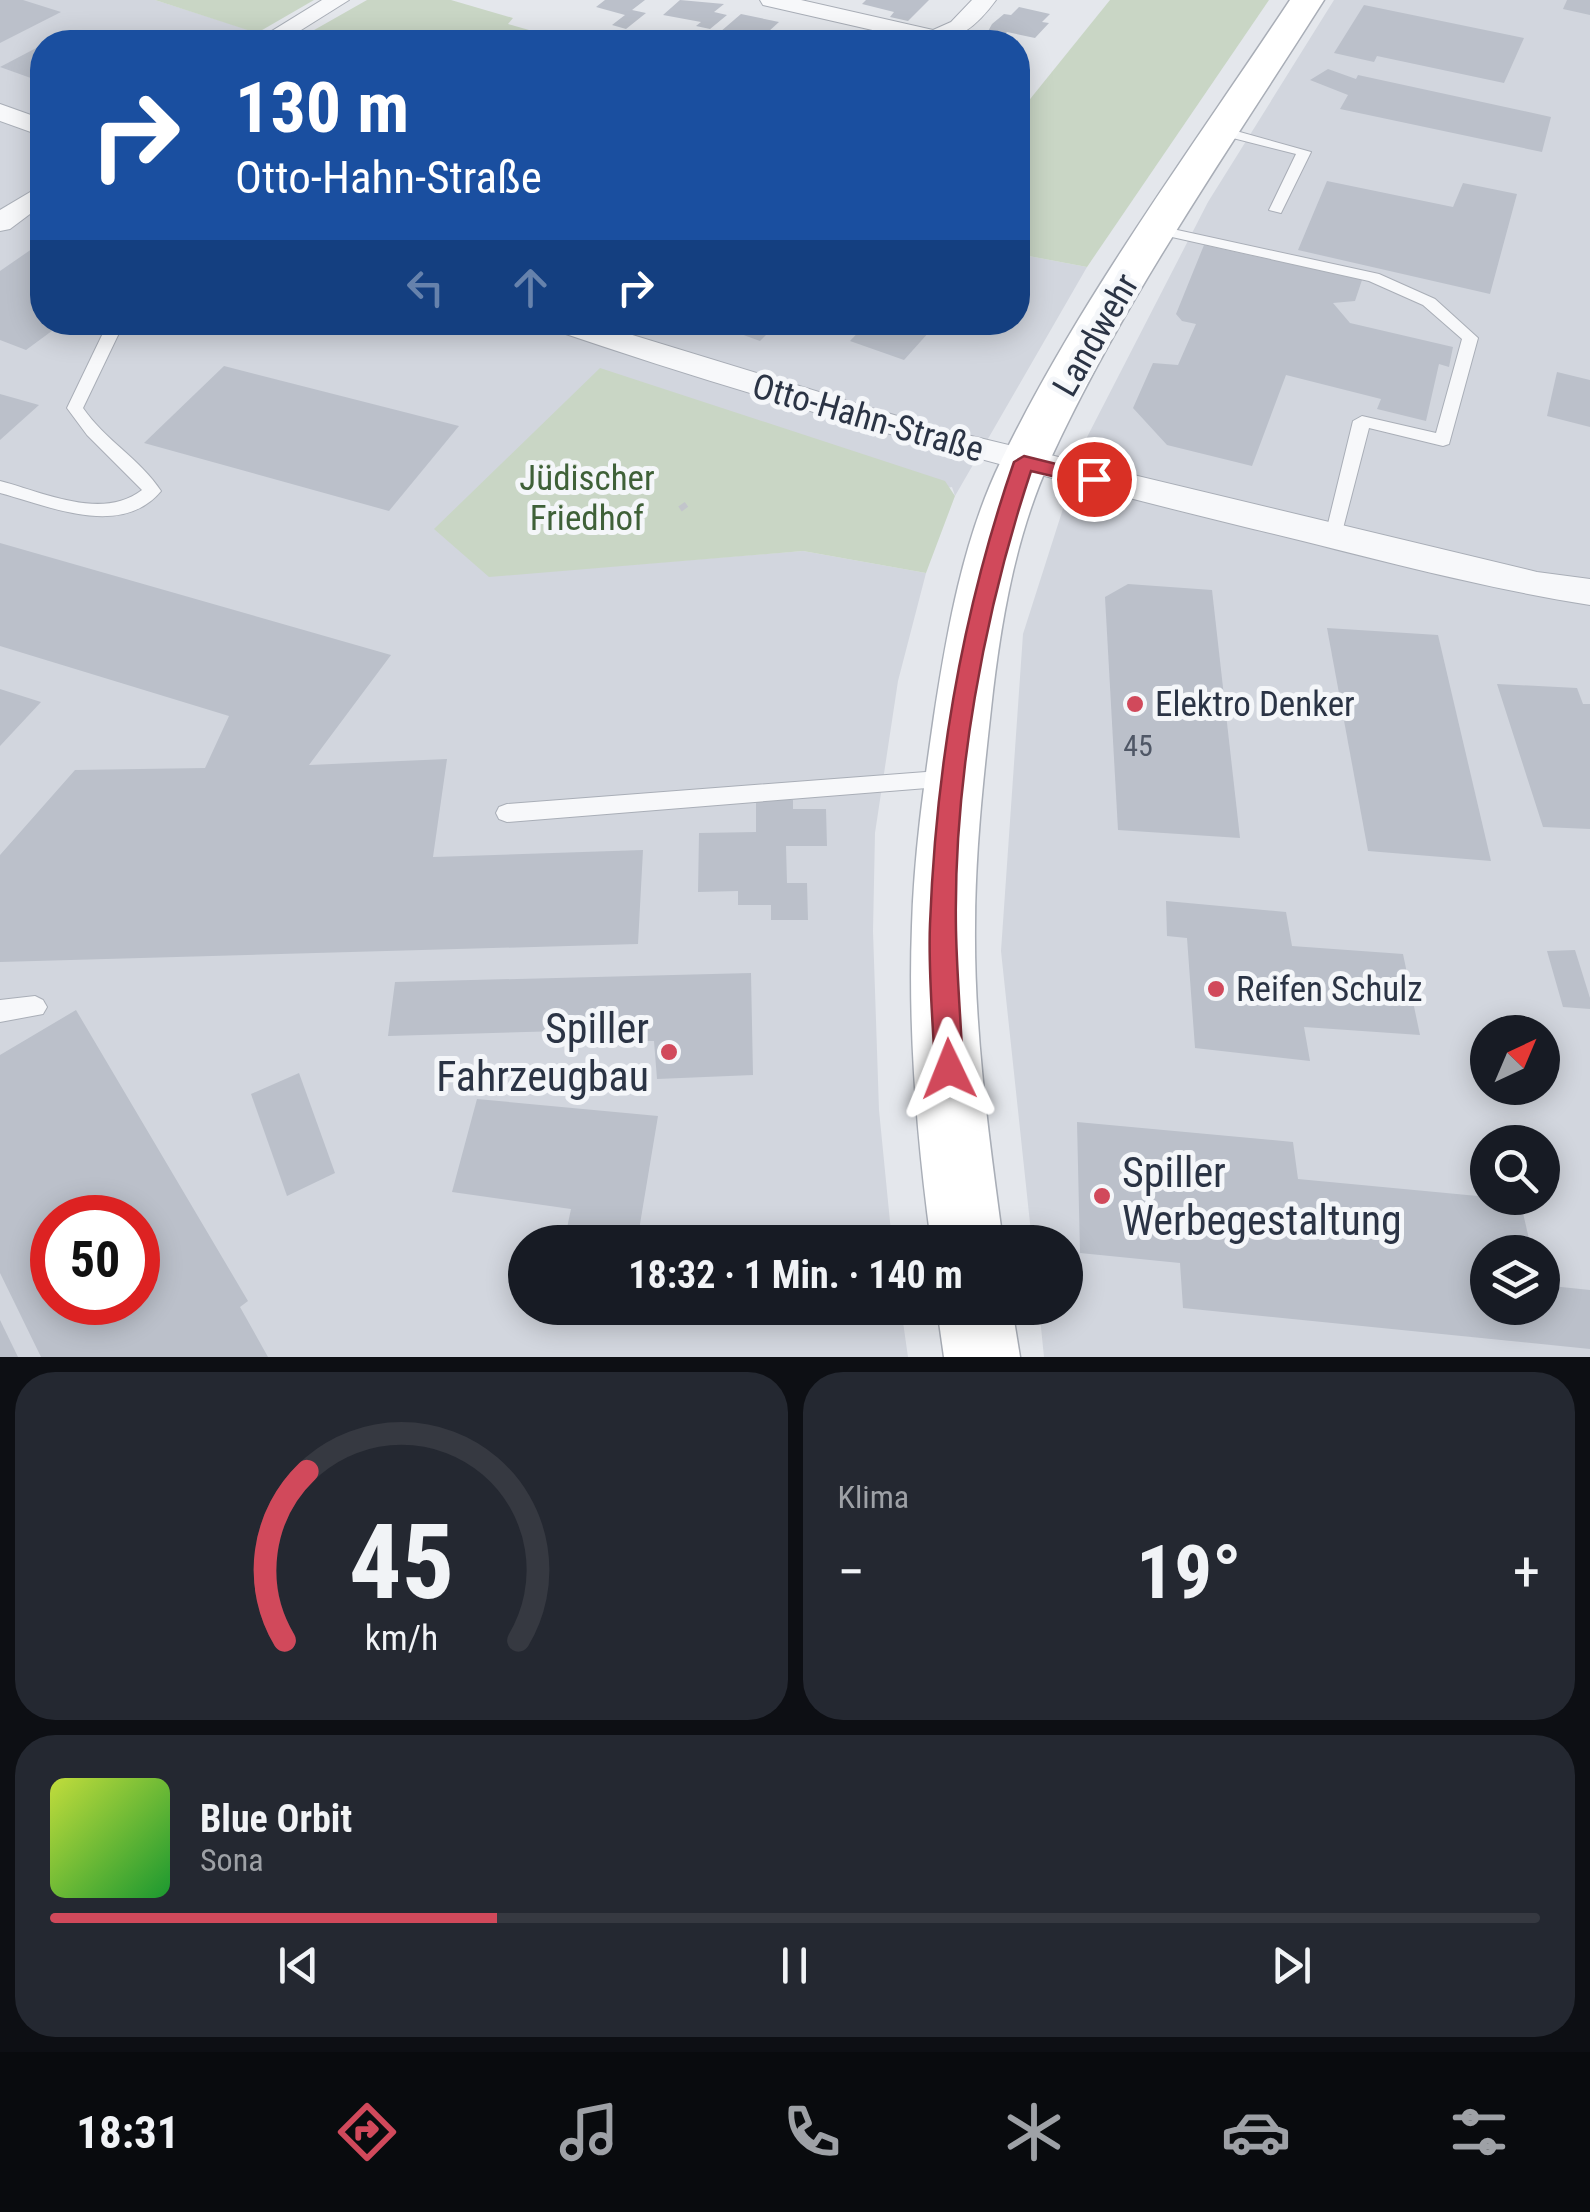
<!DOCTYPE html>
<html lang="de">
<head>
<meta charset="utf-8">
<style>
	:root { --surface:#171b24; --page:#242831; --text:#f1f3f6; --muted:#9ea1a6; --line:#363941; --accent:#d1495b }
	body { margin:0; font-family:"Roboto Condensed",sans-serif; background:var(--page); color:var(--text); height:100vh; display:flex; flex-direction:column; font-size:38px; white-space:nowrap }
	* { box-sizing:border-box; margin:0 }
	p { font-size:32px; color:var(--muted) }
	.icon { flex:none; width:55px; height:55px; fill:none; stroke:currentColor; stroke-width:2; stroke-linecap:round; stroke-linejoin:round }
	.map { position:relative; height:1357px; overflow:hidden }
	.details { display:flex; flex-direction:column; gap:15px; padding:15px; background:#0d0f14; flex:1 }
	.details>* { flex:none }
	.hud { position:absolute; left:30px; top:30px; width:1000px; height:305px; border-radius:40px; box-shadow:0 5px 25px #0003; background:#1a4fa0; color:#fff; overflow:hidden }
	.needle { width:65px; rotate:44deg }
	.fabs { position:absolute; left:1470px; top:1015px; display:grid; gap:20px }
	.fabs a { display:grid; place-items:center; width:90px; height:90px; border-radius:50%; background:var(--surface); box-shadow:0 5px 25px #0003; font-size:50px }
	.speed { position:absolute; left:30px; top:1195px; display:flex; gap:20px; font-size:50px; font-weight:700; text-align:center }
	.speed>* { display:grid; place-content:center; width:130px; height:130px; border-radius:50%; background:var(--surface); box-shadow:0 5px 25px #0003; line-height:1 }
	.speed .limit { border:15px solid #d22; background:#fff; color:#111 }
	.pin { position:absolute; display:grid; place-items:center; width:85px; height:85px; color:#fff; margin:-42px; border:5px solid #fff; border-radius:50%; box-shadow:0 2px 10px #0007 }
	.me { position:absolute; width:110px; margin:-55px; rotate:358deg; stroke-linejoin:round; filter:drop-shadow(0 0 8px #0008) }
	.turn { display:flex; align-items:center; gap:35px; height:210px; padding:0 40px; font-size:45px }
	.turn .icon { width:130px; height:130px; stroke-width:2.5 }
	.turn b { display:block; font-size:70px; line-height:85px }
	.lanes { display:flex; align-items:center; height:95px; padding:0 40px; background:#0003; justify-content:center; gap:50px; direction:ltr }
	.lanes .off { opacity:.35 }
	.big { font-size:75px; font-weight:700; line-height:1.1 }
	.details .widget { flex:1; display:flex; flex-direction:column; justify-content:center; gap:15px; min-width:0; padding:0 35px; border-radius:40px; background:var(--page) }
	.details .dial { align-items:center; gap:0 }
	.dial svg { height:260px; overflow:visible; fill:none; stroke:var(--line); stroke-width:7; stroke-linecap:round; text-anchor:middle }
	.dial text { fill:var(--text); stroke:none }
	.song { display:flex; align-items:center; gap:30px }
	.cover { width:120px; height:120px; border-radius:15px; background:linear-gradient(135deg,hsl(70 70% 55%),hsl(130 70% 35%)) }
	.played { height:10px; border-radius:5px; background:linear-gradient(90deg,var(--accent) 30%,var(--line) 30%) }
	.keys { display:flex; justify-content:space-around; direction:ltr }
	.heat { display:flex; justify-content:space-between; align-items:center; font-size:55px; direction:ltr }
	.details .tiles { flex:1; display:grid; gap:15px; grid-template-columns:1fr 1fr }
	.widget:last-child { grid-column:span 2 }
	.trip { position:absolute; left:508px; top:1225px; width:575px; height:100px; border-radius:50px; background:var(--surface); box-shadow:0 5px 25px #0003; font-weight:700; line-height:100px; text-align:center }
	.menu { display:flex; height:160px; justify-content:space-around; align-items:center; background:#090b0e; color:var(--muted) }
	.menu .icon { width:70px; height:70px }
	.menu .active { color:var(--accent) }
	.menu b { font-size:45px; color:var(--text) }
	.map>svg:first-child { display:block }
</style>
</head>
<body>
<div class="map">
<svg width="1590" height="1357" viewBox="0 0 1590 1357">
	<rect width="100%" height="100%" fill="#e4e7ec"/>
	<!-- built -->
	<g fill="#d2d6de" fill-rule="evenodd">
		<path d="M0,0H155L288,42H42V322H1018V254L1087,267L955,496L952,487L489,576L803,551L926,573L898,681L875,833L873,931L879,1110L892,1242H525V1308H901L908,1357H0ZM52,1218H138V1302H52Z"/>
		<path d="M1334,0H1590V1357H1044L1039,1308H1065V1242H1032L1001,951L1023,634L1084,443L1208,202ZM1488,1032H1542V1088H1488ZM1488,1142H1542V1198H1488ZM1488,1252H1542V1308H1488Z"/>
	</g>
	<!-- green -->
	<g fill="#c9d6c5">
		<polygon points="155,0 314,0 257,33"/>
		<polygon points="367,0 451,0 513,18 508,24 571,42 293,42"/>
		<polygon points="1110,0 1269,0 1087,267 1018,254 1018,114"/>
		<polygon points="600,368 945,481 955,496 926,573 803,551 489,577 434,529"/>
	</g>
	<!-- building -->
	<g fill="#bbc0ca" fill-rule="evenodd">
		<polygon points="0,0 23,0 61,12 0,43"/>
		<polygon points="605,0 645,0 632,10 646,13 626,29 612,25 625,15 596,7"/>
		<polygon points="680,0 724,4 714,12 727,15 710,29 696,26 701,22 663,15"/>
		<polygon points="866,0 929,0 908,21 890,17 894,12 862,4"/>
		<polygon points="1567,0 1590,0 1590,15 1563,9"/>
		<polygon points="1364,5 1524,38 1504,83 1377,56 1374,62 1334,53"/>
		<polygon points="1019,7 1050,14 1042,22 1049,23 1035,38 1007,32 1001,39 986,35 992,24 1004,14 1011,15"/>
		<polygon points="741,14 779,22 758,41 720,32"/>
		<polygon points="796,30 841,41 841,42 770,42 775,38 786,40"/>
		<polygon points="42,45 42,82 0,67"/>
		<polygon points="1328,69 1356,79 1358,75 1551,117 1542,152 1340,109 1348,95 1310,80"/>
		<polygon points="1327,181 1453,207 1463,183 1517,194 1490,294 1298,250"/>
		<polygon points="42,242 42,322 64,322 26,350 0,340 0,271"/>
		<polygon points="1204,245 1362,280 1355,301 1333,303 1350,323 1453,347 1449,367 1439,364 1426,421 1377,409 1381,399 1286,375 1252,466 1167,445 1133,408 1153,363 1178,365 1196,324 1182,321 1176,314"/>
		<polygon points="708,322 779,322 760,341"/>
		<polygon points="868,322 938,322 904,360 850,341"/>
		<polygon points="224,366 459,426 389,511 144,443"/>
		<polygon points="1557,372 1590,380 1590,427 1547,416"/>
		<polygon points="0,394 39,405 0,440"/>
		<polygon points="0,543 391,655 309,765 447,759 433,857 643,850 638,944 0,962 0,855 75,770 205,768 229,716 0,646"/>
		<polygon points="1128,584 1212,590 1240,838 1118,830 1105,597"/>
		<polygon points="1327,628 1438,635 1491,861 1368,851"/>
		<polygon points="1497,684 1577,688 1583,704 1590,704 1590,829 1543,827"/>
		<polygon points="0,689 41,702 0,746"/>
		<polygon points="756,800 793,800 793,809 826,809 827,846 786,846 787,883 807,883 808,920 771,920 771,905 738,905 738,891 698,892 699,833 756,832"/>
		<polygon points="1166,901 1286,912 1292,946 1403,954 1420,1035 1304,1027 1310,1061 1195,1048 1187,938 1167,936"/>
		<polygon points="1575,950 1590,998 1590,1009 1563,1007 1547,951"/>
		<polygon points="751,973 753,1075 657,1079 654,1041 595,1041 597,1030 388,1036 395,982"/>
		<path d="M76,1010L248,1301L240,1307L268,1357H41L0,1273V1055ZM52,1218H138V1302H52Z"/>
		<polygon points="299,1073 335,1173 287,1196 251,1094"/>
		<polygon points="477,1099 658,1116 637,1242 564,1242 571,1209 452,1192"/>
		<polygon points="1077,1122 1293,1142 1298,1179 1520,1200 1532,1252 1488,1252 1488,1308 1542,1308 1542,1285 1590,1290 1590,1349 1183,1308 1180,1263 1080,1253"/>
		<polygon points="0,1320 18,1357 0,1357"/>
	</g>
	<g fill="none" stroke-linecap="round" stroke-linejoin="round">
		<defs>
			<g id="lane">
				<polygon points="1222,127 1311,152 1281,213 1269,210 1296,154 1217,134 1215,131"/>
				<polygon points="1159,226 1379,274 1435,299 1478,338 1449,444 1443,446 1369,428 1340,540 1334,542 1325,536 1353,421 1362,416 1436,433 1462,339 1423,305 1369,281 1154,233 1154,227"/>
				<path d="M112,326L120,331L83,408C105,440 140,459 161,491C121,539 49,506 0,493V481C43,492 102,521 142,490L87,435L67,408L104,331Z"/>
				<polygon points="952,770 959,772 963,778 959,784 952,786 507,822 499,819 496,813 499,807 507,804"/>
				<polygon points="35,996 43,1000 47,1007 43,1014 0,1022 0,1000"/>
			</g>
			<g id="street">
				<polygon points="322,0 349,0 282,42 254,42"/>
				<path d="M760,0H801L933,30L951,22L972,0H996C977,26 958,42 925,42L763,5Z"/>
				<polygon points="0,104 42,119 42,136 0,121"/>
				<polygon points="42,185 42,205 10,229 0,231 0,210"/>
				<path d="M544,322H590L930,426L1537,572L1590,579V605C1475,587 1362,555 1249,528C1013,470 779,407 548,328Z"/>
			</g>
			<g id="secondary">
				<path d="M1290,0H1324C1229,150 1124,299 1050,460C1015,536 1000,626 991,709C983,781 975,854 975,927C974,1032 989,1138 1003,1242H931C917,1139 908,1031 912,926C914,855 924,785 934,716C947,631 963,539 1001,461C1080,298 1191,150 1290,0Z"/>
				<polygon points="937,1308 1012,1308 1020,1357 944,1357"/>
			</g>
		</defs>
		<!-- lane casing -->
		<use href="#lane" stroke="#a9aeb7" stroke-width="2"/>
		<!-- street casing -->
		<use href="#street" stroke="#a9aeb7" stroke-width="2"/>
		<!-- secondary casing -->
		<use href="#secondary" stroke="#a9aeb7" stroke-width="3"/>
		<!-- path -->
		<polyline stroke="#c2c5cb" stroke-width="6" stroke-dasharray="8 8" stroke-linecap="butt" points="680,509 687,504"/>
		<!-- lane -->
		<use href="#lane" fill="#f7f8fa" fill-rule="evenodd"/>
		<!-- street -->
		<use href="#street" fill="#f7f8fa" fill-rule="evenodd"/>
		<!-- secondary -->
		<use href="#secondary" fill="#fff" fill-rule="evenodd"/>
	</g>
	<!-- route -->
	<path fill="#d1495b" stroke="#882f3b" stroke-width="2.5" d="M1024,456L1101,475L1104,479L1094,486L1031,471C984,613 953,780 956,931C957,977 961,1023 963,1069L959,1078L949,1081L939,1078L935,1069C933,1021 928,972 930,924C936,766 962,612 1014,462Z"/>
	<!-- markers -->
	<g fill="#d1495b" stroke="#f4f6f9" stroke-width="4">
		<circle cx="1135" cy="704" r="10"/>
		<circle cx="1216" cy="989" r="10"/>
		<circle cx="669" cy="1052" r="10"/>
		<circle cx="1102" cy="1196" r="10"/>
	</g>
	<g text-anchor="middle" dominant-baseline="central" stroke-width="10" stroke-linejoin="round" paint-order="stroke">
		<!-- number labels -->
		<g font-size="30" fill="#4f5766">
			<text x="1138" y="745">45</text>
		</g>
		<!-- street labels -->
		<g font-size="35" fill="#2b3445" stroke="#f4f6f9">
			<text transform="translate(1096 335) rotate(-60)">Landwehr</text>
			<text transform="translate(868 418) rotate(16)">Otto-Hahn-Straße</text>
		</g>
		<!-- park labels -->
		<g font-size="35" fill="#3f6138" stroke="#f4f6f9">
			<text x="587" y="478">Jüdischer<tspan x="587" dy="40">Friedhof</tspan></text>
		</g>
		<!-- poi labels -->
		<g font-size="35" fill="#2b3445" stroke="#f4f6f9" text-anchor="start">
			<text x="1155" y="704">Elektro Denker</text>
			<text x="1236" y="989">Reifen Schulz</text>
		</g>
		<!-- near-poi labels -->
		<g font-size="42" fill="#2b3445" stroke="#f4f6f9" text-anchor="end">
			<text x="649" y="1028">Spiller<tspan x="649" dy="48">Fahrzeugbau</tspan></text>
			<text x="1122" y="1172" text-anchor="start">Spiller<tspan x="1122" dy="48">Werbegestaltung</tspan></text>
		</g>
	</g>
</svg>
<div class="fabs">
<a><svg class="needle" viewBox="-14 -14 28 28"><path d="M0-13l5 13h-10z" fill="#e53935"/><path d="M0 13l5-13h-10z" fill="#9ea1a6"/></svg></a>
<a><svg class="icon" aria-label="search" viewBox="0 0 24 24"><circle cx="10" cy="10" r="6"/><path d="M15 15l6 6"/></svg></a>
<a><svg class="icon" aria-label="layers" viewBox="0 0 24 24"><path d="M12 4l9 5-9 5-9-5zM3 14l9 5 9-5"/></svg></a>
</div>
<div class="speed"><div class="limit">50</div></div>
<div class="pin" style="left:1094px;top:479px;background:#d93025"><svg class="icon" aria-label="arrive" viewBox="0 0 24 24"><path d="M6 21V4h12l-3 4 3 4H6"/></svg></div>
<svg class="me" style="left:949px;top:1069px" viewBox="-20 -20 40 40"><path d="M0-17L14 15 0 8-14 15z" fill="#d1495b" stroke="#fff" stroke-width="4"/></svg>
<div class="trip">18:32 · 1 Min. · 140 m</div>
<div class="hud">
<div class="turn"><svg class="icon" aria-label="right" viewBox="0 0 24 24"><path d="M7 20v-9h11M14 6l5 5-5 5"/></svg><div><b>130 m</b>Otto-Hahn-Straße</div></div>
<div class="lanes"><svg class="icon off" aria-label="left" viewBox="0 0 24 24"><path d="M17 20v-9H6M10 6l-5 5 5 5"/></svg><svg class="icon off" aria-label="ahead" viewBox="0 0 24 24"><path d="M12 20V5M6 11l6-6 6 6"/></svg><svg class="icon" aria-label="right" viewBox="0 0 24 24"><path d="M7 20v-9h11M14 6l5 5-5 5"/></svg></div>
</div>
</div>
<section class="details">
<div class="tiles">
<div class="widget dial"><svg viewBox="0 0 100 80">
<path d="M14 69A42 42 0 1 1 86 69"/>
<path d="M14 69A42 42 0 0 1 21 17" stroke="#d1495b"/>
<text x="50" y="56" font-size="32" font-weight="700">45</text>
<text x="50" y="72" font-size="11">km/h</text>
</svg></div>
<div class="widget"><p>Klima</p>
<div class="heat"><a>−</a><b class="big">19°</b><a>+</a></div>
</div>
<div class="widget">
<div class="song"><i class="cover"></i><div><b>Blue Orbit</b><p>Sona</p></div></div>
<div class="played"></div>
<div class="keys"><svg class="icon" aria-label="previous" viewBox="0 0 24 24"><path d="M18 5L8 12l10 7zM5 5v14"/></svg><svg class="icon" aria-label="pause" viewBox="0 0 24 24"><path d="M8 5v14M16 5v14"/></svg><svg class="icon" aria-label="next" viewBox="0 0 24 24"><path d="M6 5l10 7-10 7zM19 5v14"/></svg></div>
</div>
</div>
</section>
<nav class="menu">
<b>18:31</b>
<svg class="icon active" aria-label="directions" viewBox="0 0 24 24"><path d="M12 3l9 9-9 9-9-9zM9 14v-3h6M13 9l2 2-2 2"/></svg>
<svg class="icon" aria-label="music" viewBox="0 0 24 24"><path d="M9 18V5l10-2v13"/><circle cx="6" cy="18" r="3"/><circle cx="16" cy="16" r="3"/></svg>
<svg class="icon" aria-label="phone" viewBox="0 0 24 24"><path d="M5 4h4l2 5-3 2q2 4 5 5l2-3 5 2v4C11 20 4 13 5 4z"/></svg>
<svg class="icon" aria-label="climate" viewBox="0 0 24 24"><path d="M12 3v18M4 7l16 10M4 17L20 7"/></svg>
<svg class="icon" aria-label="car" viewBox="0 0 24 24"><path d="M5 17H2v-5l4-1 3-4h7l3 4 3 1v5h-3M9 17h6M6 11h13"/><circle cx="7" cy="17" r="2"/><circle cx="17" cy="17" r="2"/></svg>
<svg class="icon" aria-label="filters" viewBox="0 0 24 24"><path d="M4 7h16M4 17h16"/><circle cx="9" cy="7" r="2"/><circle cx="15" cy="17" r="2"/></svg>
</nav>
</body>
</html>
